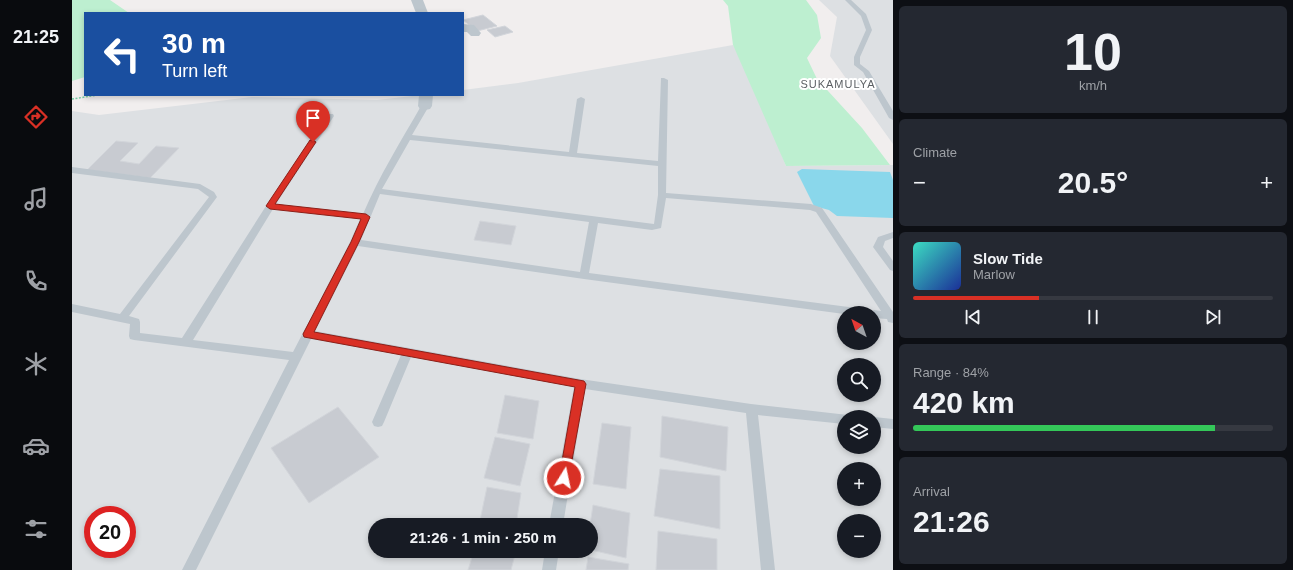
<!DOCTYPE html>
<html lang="en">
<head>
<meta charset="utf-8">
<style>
	:root { --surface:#171b24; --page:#242831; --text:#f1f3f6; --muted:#9ea1a6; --line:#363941; --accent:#d93025 }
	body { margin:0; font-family:Helvetica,sans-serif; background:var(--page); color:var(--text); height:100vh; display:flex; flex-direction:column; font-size:15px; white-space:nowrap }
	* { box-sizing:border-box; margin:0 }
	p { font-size:13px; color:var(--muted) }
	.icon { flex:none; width:22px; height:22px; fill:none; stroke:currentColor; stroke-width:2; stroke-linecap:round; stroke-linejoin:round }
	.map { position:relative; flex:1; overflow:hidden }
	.side { display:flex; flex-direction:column; gap:6px; padding:6px; background:#0d0f14; width:400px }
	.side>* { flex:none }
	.top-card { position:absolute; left:12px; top:12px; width:380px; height:84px; border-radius:0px; box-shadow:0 2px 6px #0003; background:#1a4fa0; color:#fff; overflow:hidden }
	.needle { width:26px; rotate:320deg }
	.controls { position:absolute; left:765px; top:306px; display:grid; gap:8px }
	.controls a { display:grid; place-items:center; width:44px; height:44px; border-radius:50%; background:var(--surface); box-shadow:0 2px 6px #0003; font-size:20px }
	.speed { position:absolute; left:12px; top:506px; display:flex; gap:8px; font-size:20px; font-weight:700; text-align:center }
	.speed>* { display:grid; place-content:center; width:52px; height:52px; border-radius:50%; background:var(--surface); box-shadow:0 2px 6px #0003; line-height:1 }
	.speed .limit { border:6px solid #d22; background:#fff; color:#111 }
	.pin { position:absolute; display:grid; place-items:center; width:34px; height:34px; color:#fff; margin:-41px -17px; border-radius:50% 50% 50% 0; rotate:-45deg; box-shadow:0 0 4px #0007 }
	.pin .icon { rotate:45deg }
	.me { position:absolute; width:44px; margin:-22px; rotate:10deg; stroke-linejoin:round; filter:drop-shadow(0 0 3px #0008) }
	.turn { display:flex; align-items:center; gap:14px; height:84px; padding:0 12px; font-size:18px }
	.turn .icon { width:52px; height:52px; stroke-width:2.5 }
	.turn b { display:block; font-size:28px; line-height:34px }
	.big { font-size:30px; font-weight:700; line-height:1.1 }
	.side .tile { flex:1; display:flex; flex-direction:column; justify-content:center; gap:6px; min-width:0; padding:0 14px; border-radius:6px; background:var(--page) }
	.side .dial { align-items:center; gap:0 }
	.dial b { font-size:52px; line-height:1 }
	.song { display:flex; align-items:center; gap:12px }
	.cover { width:48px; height:48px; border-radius:6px; background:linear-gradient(135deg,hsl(170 70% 55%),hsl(230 70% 35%)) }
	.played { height:4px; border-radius:2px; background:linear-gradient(90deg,var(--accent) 35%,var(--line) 35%) }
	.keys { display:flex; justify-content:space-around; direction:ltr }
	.heat { display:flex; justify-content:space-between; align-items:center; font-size:22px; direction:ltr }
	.charge { height:6px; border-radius:3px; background:linear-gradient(90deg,#34c759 84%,var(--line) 0) }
	.trip { position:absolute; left:296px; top:518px; width:230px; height:40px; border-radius:20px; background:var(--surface); box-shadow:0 2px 6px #0003; font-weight:700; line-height:40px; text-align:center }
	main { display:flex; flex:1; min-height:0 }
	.tab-bar { display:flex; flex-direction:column; width:72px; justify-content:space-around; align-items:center; background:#090b0e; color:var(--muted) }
	.tab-bar .icon { width:28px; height:28px }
	.tab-bar .current { color:var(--accent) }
	.tab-bar b { font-size:18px; color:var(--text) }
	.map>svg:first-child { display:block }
</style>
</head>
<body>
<main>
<nav class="tab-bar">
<b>21:25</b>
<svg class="icon current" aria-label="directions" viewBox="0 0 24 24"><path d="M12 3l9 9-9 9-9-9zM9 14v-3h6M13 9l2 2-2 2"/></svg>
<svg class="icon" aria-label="music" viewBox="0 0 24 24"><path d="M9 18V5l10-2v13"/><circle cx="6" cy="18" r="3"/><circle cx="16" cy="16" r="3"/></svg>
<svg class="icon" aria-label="phone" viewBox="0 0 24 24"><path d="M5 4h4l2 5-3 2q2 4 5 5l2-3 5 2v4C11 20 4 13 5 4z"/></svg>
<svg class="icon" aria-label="climate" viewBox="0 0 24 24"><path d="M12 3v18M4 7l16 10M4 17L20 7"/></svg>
<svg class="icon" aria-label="car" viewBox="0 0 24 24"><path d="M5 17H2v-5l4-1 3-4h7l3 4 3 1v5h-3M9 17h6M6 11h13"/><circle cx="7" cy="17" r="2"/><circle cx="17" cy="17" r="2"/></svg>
<svg class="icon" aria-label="filters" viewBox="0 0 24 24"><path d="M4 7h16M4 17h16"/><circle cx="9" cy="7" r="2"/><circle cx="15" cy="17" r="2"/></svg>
</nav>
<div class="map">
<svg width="821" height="570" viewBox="0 0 821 570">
	<rect width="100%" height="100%" fill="#f1eeee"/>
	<!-- airport -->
	<g fill="#dde0e3" fill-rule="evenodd">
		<polygon points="747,0 821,0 821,144 758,56 765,17"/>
		<path d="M661,45L682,84L714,166L821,165V570H0V111L27,115L180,97L305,100L349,95H391V90L446,83ZM772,313H802V343H772ZM772,365H802V395H772ZM772,417H802V447H772ZM772,469H802V499H772ZM21,515H55V549H21ZM772,521H802V551H772ZM303,525H519V551H303Z"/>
	</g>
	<!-- green -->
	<g fill="#bdefd0">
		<polygon points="0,0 38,0 57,13 13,13 13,77 0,81"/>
		<polygon points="651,0 734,0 745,15 749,38 735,58 745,79 790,128 818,165 714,166 661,45 656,6"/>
	</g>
	<!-- water -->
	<polygon fill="#8ad7eb" points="730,169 818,172 821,180 821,218 765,216 757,210 742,206 725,172"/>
	<!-- building -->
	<g fill="#c8cbd1" stroke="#d2d5da">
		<polygon points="411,15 425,26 405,31 391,20"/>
		<polygon points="433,26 441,32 423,37 415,30"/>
		<polygon points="44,141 66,143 48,161 67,164 84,146 107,148 78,178 15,170"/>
		<polygon points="408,221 444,226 439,245 402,240"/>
		<polygon points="433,395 467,401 461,439 425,433"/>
		<polygon points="266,407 307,457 237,503 199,448"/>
		<polygon points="590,416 656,427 654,471 588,457"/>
		<polygon points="530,423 559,427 554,489 521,484"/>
		<polygon points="423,437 458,444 448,486 412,478"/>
		<polygon points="588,469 648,476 648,529 582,516"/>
		<polygon points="415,487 449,493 444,525 407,525"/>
		<polygon points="521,505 558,513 554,558 519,550 518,525"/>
		<polygon points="586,531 645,539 645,570 584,570"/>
		<polygon points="402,551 444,551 439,570 396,570"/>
		<polygon points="516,557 557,564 556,570 514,570"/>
	</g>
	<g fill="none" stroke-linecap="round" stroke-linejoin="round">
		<!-- path -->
		<polyline stroke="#75cca2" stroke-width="1.5" stroke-dasharray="2 1.5" stroke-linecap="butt" points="0,99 26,95"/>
		<!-- lane -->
		<g fill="#bdc6cd" fill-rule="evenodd">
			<polygon points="773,0 779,0 794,14 800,30 788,57 788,64 797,71 821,111 821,120 817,118 791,72 782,65 782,57 794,30 789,16"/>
			<path d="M589,78H592L596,80L594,193L739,204L750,208L821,312V323L816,322L815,319L802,318V313H797L802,310L809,311L744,212L738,210L594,198L589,228L580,230L526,223L517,273L792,309L796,310L797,313L772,314L512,279L286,246L243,331L508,379L679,404L776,415L777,417H772V424L686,415L703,570H689L674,413L513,389L491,525H477L502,387L339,357L312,422L310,426L306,427L302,426L300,422L329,355L239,339L124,570H110L217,360L62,340L58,339L57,336L58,324L0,312V304L48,314L137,197L126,189L0,173V167L128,184L142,192L145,197L57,316L67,319L68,322V333L110,338L194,206L255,114H261L262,116L204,204L291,214C307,176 329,141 349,106L353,104L357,106L340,135L497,152L505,99L509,97L513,99L505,153L586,161ZM338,140L586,166V195L582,224L310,189ZM308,194L517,222L508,272L289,240ZM201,209L288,219L278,242L221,352L121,340Z"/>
			<polygon points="821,232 821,238 813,241 811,247 821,261 821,271 818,270 801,247 806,237"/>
			<polygon points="802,417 821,419 821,429 802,427"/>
			<polygon points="473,551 487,551 484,570 470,570"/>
		</g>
		<!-- street -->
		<g fill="#bdc6cd" fill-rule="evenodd">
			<polygon points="339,0 351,0 356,13 344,13"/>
			<polygon points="391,24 402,25 409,33 407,36 399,36 395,32 391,32"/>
			<polygon points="347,95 361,95 360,106 358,109 353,110 348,109 346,106"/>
		</g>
	</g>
	<!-- route -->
	<polygon fill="#d93025" stroke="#8d1f18" points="238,140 241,140 244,142 203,204 294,214 298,217 287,242 242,332 512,381 514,384 496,482 492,483 488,482 487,478 503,387 232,337 231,334 279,242 289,219 198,209 194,206"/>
	<g text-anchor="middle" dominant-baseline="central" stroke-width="4" stroke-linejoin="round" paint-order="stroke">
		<!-- far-quarter labels -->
		<g font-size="11" letter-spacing="1" fill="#5b5f63" stroke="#fff">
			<text x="766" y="84">SUKAMULYA</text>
		</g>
	</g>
</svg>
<div class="controls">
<a><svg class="needle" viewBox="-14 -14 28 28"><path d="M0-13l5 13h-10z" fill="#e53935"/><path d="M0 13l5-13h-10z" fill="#9ea1a6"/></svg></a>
<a><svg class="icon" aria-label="search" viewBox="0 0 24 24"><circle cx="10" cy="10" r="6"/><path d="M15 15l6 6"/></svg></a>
<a><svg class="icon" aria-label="layers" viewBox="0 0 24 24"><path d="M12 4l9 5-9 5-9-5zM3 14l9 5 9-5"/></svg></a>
<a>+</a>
<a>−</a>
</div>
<div class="speed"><div class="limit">20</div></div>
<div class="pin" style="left:241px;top:142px;background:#d93025"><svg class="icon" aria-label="arrive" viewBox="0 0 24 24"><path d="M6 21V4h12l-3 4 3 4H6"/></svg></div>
<svg class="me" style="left:492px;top:478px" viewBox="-20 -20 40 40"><circle r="17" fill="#d93025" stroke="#fff" stroke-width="3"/><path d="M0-11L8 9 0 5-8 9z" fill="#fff"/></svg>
<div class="trip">21:26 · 1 min · 250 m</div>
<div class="top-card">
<div class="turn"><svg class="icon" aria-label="left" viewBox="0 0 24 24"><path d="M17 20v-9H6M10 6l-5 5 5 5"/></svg><div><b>30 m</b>Turn left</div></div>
</div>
</div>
<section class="side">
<div class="tile dial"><b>10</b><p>km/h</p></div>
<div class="tile"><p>Climate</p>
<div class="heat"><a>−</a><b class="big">20.5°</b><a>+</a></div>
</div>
<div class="tile">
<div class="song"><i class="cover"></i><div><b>Slow Tide</b><p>Marlow</p></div></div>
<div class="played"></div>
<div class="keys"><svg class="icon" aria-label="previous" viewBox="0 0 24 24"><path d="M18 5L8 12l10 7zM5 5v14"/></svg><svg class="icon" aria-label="pause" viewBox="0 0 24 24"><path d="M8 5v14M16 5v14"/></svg><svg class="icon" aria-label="next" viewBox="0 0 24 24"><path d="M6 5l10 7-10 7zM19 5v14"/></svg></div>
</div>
<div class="tile"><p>Range · 84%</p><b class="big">420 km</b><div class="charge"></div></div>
<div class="tile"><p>Arrival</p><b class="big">21:26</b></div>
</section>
</main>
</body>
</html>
